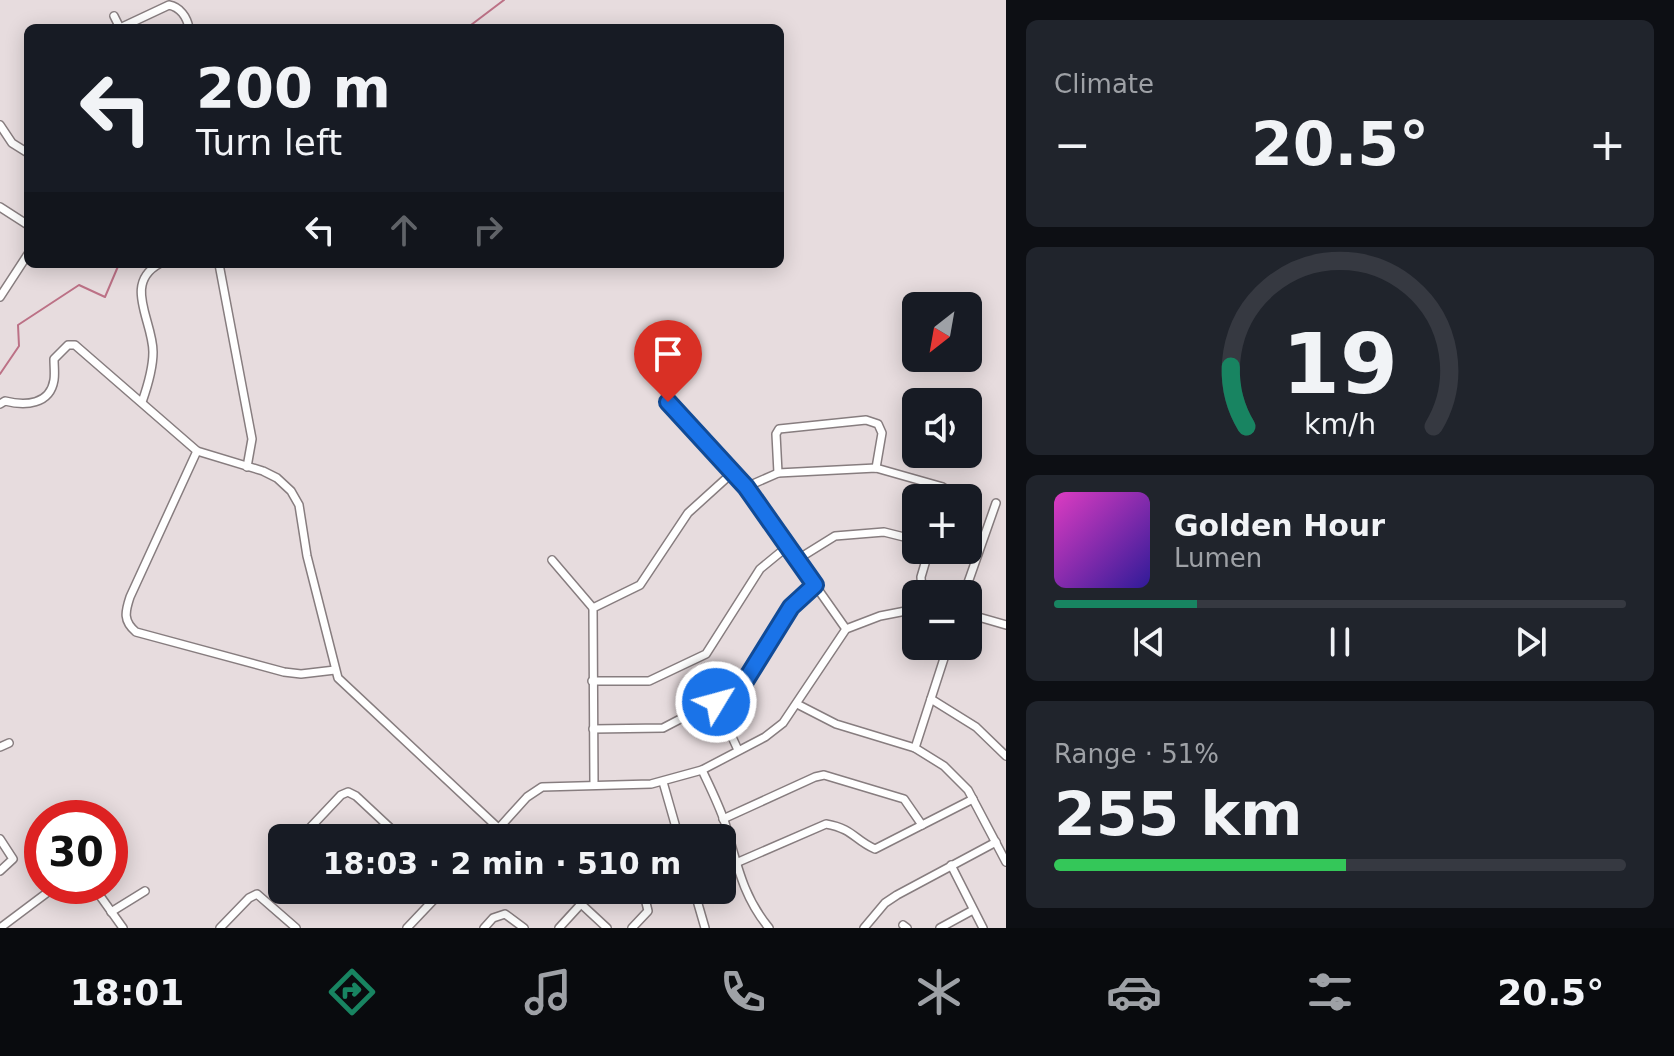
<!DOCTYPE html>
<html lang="en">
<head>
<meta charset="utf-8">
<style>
	:root { --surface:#171b24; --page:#20242c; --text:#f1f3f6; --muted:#9ea1a6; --line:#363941; --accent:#188461 }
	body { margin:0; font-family:"DejaVu Sans",sans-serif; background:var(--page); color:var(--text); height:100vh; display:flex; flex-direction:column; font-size:30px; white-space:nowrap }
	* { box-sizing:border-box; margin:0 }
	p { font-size:26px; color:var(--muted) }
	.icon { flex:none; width:44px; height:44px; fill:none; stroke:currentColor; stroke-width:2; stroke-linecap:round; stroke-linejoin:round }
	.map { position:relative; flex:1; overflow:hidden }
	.details { display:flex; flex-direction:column; gap:20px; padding:20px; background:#0d0f14; width:668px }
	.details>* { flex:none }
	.guide { position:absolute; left:24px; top:24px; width:760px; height:244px; border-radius:12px; box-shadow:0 4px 20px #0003; background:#171b24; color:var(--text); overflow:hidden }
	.needle { width:52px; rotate:211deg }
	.buttons { position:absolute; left:902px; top:292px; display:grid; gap:16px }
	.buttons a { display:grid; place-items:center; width:80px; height:80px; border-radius:12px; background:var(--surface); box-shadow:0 4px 20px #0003; font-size:40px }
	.speed { position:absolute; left:24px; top:800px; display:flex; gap:16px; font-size:40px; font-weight:700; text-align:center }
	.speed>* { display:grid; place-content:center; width:104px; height:104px; border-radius:50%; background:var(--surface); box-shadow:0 4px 20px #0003; line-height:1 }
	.speed .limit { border:12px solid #d22; background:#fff; color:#111 }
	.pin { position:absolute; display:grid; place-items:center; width:68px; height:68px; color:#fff; margin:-82px -34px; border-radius:50% 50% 50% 0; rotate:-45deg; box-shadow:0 0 8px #0007 }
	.pin .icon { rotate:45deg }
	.me { position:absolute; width:88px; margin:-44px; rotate:53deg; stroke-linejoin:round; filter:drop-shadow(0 0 6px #0008) }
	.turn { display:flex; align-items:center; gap:28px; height:168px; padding:0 40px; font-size:36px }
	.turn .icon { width:104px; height:104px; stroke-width:2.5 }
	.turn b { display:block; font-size:56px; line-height:68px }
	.lanes { display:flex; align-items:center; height:76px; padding:0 40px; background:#0003; justify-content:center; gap:40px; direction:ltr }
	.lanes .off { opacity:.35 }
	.big { font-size:60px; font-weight:700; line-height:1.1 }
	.details .tile { flex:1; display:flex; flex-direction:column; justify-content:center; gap:12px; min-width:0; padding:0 28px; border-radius:12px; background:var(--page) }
	.details .dial { align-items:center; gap:0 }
	.dial svg { height:208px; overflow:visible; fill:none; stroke:var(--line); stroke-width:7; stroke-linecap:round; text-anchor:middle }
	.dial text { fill:var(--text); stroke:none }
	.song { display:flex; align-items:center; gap:24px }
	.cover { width:96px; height:96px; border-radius:12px; background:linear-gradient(135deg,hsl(310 70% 55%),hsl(250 70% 35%)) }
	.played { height:8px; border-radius:4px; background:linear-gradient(90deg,var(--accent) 25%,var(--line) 25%) }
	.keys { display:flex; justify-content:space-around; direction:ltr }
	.heat { display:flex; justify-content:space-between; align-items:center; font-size:44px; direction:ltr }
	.charge { height:12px; border-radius:6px; background:linear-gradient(90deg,#34c759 51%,var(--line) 0) }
	.trip { position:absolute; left:268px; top:824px; width:468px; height:80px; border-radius:12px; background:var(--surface); box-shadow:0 4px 20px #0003; font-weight:700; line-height:80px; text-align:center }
	.tab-bar { display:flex; height:128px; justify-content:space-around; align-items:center; background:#090b0e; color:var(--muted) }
	.tab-bar .icon { width:56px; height:56px }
	.tab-bar .on { color:var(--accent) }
	.tab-bar b { font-size:36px; color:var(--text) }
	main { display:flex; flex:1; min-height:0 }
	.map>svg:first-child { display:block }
</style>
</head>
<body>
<main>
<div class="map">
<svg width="1006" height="928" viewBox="0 0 1006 928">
	<rect width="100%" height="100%" fill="#e7dcde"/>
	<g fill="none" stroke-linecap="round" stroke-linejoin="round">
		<!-- stream -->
		<g stroke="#bc7186" stroke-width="2">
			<polyline points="467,28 504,0"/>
			<polyline points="0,374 19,346 18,325 79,285 105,297 119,264"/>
		</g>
		<defs>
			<g id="minor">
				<polyline points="114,16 120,28"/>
				<path d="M120,28L169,5C180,7 187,17 189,28"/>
				<polyline points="0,125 12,143 28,153"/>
				<polyline points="0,207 28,225"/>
				<polyline points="219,264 252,439 247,467"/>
				<polyline points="0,297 28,254"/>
				<path d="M142,402C148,385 153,369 153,352C153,321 123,284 159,264"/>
				<polyline points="668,402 746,487 846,629"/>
				<path d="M0,404L5,401C25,406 50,405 54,380C55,374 54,366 54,359L68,345H75L197,451L263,471L277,478L291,491L299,505L307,556L338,678L509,838"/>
				<path d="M197,451L130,597C125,612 123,621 136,632L284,672L301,674L335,670"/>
				<polyline points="778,473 776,434 779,429 866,420 878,424 882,433 876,468"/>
				<polyline points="746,487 778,473 876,468 943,487 945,498"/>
				<polyline points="798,559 835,536 884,532 916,540"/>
				<polyline points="552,560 593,608"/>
				<polyline points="922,594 921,577 929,550"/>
				<polyline points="964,594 996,503"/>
				<polyline points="968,614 1006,625"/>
				<polyline points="592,681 649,681 706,654 760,569 788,546"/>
				<polyline points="931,699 976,727 1006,756"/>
				<polyline points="716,702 738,750"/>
				<polyline points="797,704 836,724 915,748 944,766 968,790 1006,862"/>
				<polyline points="593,729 663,728 736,690 746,680 791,607 815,585"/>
				<polyline points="0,747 9,743"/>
				<polyline points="915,748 948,646"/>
				<path d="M702,770C710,787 719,805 725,823C737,863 742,895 769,928"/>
				<polyline points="663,782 679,838"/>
				<polyline points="594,784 593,608 640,585 688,513 731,474"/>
				<polyline points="723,819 815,777 824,775 904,799 922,825"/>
				<polyline points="304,838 307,831 341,795 348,792 356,796 401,838"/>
				<polyline points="490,838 527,797 542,787 651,784 702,770 765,737 783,723 846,629 880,616 916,609"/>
				<polyline points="0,839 13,859 0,871"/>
				<path d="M736,863L826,824C854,829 854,840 875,849L973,799"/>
				<polyline points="951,865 983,928"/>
				<polyline points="93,886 123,928"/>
				<polyline points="566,890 607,928"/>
				<polyline points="694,890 705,928"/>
				<polyline points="111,912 145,891"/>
				<polyline points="903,925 907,928"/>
				<polyline points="0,928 56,886"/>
				<polyline points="220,928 249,898 257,894 296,928"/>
				<polyline points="407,928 443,890"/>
				<polyline points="484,928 493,918 505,914 524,928"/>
				<polyline points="559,928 581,904"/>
				<polyline points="632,928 648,911 643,890"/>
				<polyline points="864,928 885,903 897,895 996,842"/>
				<polyline points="940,928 973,910"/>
			</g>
		</defs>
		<!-- minor casing -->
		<use href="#minor" stroke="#877d7f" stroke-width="10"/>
		<!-- minor -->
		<use href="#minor" stroke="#fff" stroke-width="7"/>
	</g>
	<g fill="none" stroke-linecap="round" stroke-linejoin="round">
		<defs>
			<polyline id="route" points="668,402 746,487 815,585 791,607 742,686 716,702"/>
		</defs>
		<!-- route casing -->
		<use href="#route" stroke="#114b97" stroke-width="20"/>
		<!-- route -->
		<use href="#route" stroke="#1a73e8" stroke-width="14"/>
	</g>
</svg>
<div class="buttons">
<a><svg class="needle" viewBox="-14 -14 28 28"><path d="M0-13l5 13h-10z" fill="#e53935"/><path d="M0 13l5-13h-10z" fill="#9ea1a6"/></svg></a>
<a><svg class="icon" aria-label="sound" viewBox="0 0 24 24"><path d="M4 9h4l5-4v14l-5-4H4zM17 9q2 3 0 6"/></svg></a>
<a>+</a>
<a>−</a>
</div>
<div class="speed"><div class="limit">30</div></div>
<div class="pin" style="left:668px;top:402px;background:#d93025"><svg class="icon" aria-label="arrive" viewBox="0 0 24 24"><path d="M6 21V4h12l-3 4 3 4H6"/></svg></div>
<svg class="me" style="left:716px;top:702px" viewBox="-20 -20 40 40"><circle r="17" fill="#1a73e8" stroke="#fff" stroke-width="3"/><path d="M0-11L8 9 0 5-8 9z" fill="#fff"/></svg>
<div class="trip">18:03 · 2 min · 510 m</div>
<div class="guide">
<div class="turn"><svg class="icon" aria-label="left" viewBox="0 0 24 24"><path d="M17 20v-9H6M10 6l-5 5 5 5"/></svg><div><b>200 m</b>Turn left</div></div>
<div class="lanes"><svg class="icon" aria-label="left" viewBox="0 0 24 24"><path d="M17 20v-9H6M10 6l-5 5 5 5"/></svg><svg class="icon off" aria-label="ahead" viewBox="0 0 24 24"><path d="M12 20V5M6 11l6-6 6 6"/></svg><svg class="icon off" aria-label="right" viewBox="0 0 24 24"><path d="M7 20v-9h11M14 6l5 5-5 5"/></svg></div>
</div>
</div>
<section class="details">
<div class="tile"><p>Climate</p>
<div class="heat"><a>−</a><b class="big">20.5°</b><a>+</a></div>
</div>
<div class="tile dial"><svg viewBox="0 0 100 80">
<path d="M14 69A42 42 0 1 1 86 69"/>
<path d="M14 69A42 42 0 0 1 8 46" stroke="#188461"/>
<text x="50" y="56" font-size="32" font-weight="700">19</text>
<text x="50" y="72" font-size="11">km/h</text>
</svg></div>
<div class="tile">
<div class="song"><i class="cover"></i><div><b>Golden Hour</b><p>Lumen</p></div></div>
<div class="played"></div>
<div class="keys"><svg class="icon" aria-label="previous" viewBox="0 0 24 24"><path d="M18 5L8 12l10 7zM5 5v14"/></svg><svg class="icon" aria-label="pause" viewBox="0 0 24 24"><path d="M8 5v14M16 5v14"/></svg><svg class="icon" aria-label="next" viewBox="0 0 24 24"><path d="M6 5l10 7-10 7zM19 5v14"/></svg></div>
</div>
<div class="tile"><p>Range · 51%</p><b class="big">255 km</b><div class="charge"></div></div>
</section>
</main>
<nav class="tab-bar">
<b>18:01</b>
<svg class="icon on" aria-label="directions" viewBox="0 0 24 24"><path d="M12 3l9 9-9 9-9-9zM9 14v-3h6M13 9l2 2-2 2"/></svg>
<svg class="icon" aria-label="music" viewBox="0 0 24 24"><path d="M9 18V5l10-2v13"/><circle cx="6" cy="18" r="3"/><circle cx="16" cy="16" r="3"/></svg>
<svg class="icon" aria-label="phone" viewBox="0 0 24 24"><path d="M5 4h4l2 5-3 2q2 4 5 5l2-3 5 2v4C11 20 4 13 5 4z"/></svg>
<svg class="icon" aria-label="climate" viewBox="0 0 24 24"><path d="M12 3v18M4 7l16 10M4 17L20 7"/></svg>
<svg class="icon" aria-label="car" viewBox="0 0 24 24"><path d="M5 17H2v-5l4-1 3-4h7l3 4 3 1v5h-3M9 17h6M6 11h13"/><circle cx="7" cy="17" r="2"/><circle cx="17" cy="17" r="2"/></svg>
<svg class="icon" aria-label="filters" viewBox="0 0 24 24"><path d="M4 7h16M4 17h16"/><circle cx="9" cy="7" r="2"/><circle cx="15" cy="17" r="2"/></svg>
<b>20.5°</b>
</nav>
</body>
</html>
